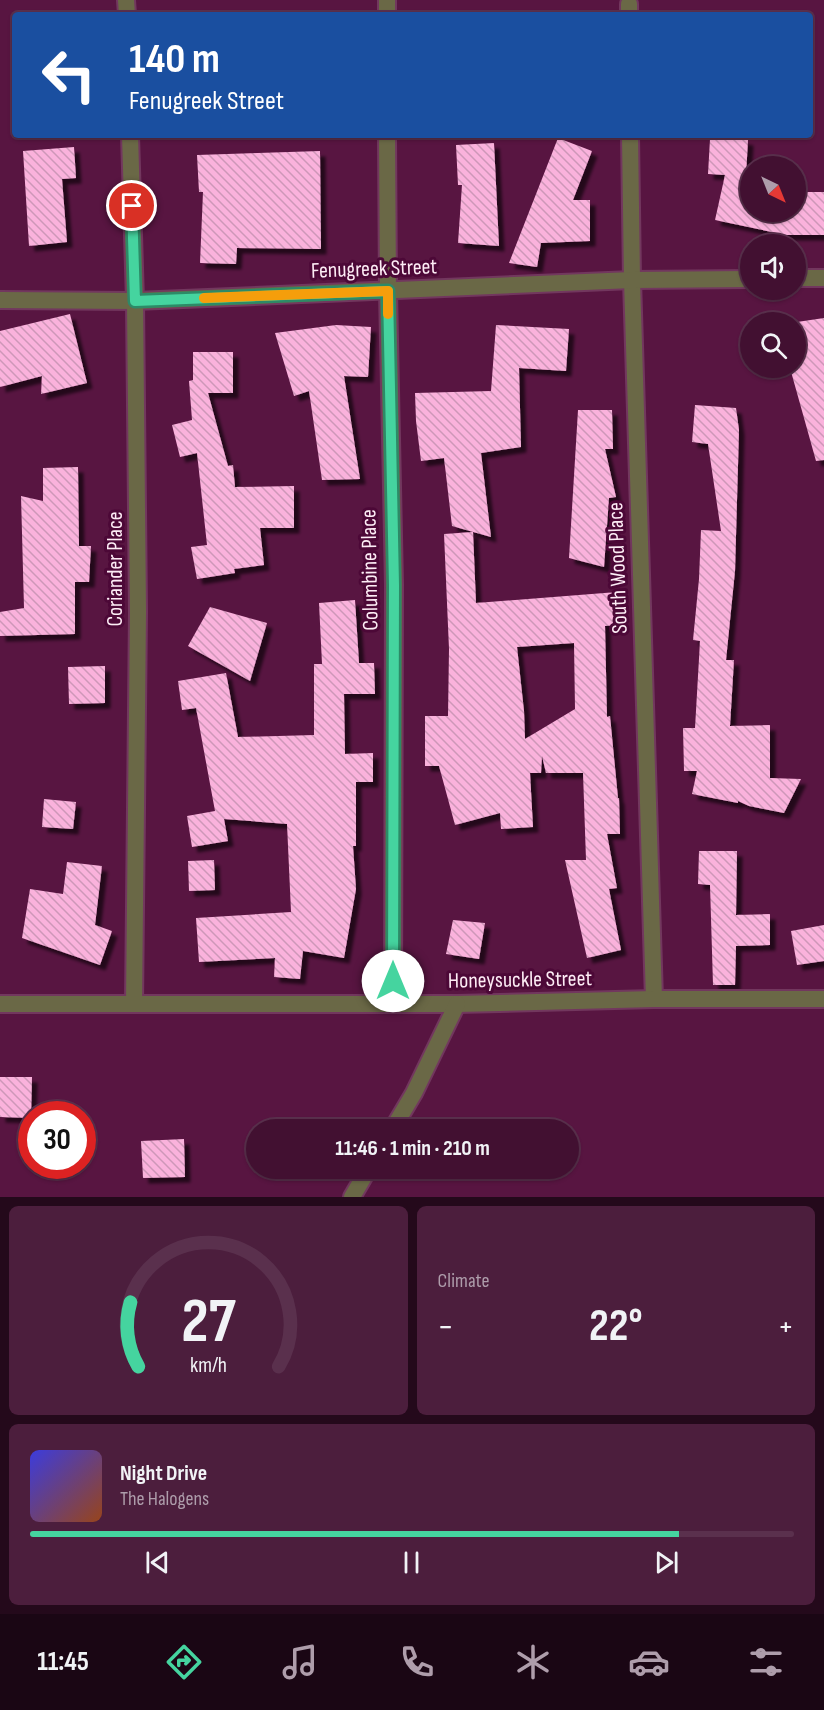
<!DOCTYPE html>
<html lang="en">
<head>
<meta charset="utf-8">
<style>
	:root { --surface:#421031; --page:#4c1e3d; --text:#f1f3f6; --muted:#ae9dab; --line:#5a304d; --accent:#45d49f }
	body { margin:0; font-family:"Sofia Sans Condensed",sans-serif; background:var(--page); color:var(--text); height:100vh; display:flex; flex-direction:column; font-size:22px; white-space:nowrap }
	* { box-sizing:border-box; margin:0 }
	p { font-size:20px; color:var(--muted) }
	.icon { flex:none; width:33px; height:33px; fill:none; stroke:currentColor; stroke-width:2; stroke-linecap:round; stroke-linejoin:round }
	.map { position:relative; height:1197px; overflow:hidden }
	.panel { display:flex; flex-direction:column; gap:9px; padding:9px; background:#24091b; flex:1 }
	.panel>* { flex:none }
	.top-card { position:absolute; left:12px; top:12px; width:801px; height:126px; border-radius:6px; box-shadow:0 2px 4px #0004,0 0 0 2px var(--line); background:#1a4fa0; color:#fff; overflow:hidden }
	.needle { width:39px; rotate:137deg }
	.controls { position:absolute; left:740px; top:156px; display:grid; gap:12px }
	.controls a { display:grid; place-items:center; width:66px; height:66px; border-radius:50%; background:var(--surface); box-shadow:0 2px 4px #0004,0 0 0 2px var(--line); font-size:30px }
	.speed { position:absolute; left:18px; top:1101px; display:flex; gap:12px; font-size:30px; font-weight:700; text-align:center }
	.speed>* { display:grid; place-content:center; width:78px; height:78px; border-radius:50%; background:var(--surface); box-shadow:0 2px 4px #0004,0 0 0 2px var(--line); line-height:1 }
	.speed .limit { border:9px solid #d22; background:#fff; color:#111 }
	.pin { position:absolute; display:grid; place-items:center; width:51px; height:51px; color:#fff; margin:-26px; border:3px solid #fff; border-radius:50%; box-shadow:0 2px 6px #0007 }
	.me { position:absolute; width:66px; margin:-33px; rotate:0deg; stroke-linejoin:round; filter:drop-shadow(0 0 4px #0008) }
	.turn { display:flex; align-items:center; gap:21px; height:126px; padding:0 18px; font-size:27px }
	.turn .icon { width:78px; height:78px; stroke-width:2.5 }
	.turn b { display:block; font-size:42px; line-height:51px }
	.big { font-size:45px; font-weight:700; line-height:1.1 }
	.panel .card { flex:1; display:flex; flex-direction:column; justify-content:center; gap:9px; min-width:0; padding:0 21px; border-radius:9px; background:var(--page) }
	.panel .dial { align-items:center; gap:0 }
	.dial svg { height:156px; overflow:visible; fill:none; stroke:var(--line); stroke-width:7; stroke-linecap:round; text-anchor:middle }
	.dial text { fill:var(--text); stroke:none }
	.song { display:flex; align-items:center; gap:18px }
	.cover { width:72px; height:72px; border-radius:9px; background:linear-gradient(135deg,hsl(240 70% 55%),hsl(20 70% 35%)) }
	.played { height:6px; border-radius:3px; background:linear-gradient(90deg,var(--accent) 85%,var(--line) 85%) }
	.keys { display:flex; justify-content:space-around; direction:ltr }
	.heat { display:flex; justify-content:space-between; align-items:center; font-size:33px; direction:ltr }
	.panel .tiles { flex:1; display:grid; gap:9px; grid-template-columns:1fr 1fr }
	.card:last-child { grid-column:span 2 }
	.trip { position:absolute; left:246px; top:1119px; width:333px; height:60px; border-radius:30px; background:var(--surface); box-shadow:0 2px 4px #0004,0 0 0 2px var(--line); font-weight:700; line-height:60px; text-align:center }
	.tab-bar { display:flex; height:96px; justify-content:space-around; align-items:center; background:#1a0614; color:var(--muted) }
	.tab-bar .icon { width:42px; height:42px }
	.tab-bar .active { color:var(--accent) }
	.tab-bar b { font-size:27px; color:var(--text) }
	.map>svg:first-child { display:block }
</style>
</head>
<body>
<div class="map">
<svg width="824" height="1197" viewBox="0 0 824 1197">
	<defs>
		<pattern id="building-back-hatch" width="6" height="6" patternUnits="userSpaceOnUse" patternTransform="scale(1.5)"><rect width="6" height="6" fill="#fab2dc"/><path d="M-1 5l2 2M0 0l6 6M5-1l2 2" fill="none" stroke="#ce97b8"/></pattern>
		<filter id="shadow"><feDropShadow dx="5.5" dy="5.5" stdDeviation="1.5" flood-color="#0009"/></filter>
	</defs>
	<rect width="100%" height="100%" fill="#581541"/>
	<!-- building -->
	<g fill="url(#building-back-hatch)" fill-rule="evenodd" filter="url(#shadow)">
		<polygon points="558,138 592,151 573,200 590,200 590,241 541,243 537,267 509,263"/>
		<polygon points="733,138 748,140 745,193 750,193 750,212 795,212 795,192 824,192 824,235 786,235 715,220 725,175 708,174 710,139 732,140"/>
		<polygon points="494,143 499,246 458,243 462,185 458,185 456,145"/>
		<polygon points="74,147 76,178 62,179 67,242 29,246 23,151"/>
		<polygon points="320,151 321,249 237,248 236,264 200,263 203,192 199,192 197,155"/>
		<polygon points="70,314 87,383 41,394 42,376 0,387 0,331"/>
		<polygon points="824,318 824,460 816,461 790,368 795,368 795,338 799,338 797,322"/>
		<polygon points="336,325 371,327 368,377 344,376 360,479 322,480 309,391 294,396 275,333"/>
		<polygon points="496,325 569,329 566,371 519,368 521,447 481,453 491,537 452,526 444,458 421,461 416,421 415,393 491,391"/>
		<polygon points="193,352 233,352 233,393 208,393 228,466 233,465 235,487 294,486 294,528 260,528 264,565 234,569 235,573 197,579 191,547 207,545 197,453 180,457 172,425 192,420 189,381 193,380"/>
		<polygon points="695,405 736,408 739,430 735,571 726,660 734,660 730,726 770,725 770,778 801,779 784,813 749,806 738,801 738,803 692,794 697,771 684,771 683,728 695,728 700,641 693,640 699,579 701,530 721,531 708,444 692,442"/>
		<polygon points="578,410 612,410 613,449 605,449 616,497 609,498 604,567 569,558"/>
		<polygon points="78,467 79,546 91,546 89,582 75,582 75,634 0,636 0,612 24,608 21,496 43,501 43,468"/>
		<path d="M473,532L476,603L617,592L618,625L605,626L607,717L610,716L618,798H619L620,834H607L617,888L609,889L621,950L587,958L565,860H586L583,773H546L542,756L541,773H530L533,827L501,829L500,813L455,825L439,766H425V716H448L449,649L444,534ZM574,643L575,709L525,739L524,711L517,647Z"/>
		<polygon points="355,600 359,663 374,663 375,694 344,694 345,754 373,753 373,782 356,782 356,846 353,846 356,889 344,958 303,951 300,979 274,977 275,958 199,962 196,918 291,912 287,824 224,819 228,841 192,847 187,816 215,811 196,708 182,710 178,681 226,673 238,737 314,735 314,664 322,664 319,603"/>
		<polygon points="210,607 267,623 250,681 188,646"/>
		<polygon points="105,666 105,703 69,704 68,667"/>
		<polygon points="44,799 76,802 73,829 42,827"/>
		<polygon points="699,851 737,851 736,915 770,914 770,945 736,946 735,985 713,985 710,885 698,884"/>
		<polygon points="214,860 215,890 189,891 188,861"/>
		<polygon points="67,862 102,866 95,925 112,931 100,965 22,938 30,889 63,894"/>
		<polygon points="453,920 485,923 479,959 446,954"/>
		<polygon points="824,925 824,961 797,965 791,931"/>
		<polygon points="0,1077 32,1077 31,1118 0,1117"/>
		<polygon points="184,1139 185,1177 143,1178 141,1141"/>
	</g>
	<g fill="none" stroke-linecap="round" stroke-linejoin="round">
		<defs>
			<g id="minor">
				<polyline points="126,0 127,15"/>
				<polyline points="387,0 387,15"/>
				<polyline points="629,4 629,15"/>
				<polyline points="130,135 135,301 138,612 134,1004"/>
				<polyline points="387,135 388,291 394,585 393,1004"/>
				<polyline points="630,135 632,280 654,999"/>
				<polyline points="795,278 824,278"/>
				<polyline points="0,300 135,301 632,280 750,279"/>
				<polyline points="0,1004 457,1004 654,999 824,999"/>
				<polyline points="392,1130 414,1093 457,1004"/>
				<polyline points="352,1197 369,1168"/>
			</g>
		</defs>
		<!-- minor casing -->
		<use href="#minor" stroke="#72375e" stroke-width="20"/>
		<!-- minor -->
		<use href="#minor" stroke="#6a6846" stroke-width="16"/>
	</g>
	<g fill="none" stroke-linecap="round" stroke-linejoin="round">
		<defs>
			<polyline id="route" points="132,206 135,301 388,291 394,585 393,981"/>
		</defs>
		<!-- route casing -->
		<use href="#route" stroke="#2d8a67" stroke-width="15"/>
		<!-- route -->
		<use href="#route" stroke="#45d49f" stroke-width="10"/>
		<!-- slow -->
		<polyline stroke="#f59e0b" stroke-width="10" points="204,298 388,291 388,314"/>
	</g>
	<g text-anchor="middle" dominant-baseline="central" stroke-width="6" stroke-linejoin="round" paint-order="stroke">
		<!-- street labels -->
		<g font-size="22" fill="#fdecf5" stroke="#4c0837">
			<text transform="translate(374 269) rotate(-2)">Fenugreek Street</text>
			<text transform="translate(618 568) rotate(-92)">South Wood Place</text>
			<text transform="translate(115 569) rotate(-90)">Coriander Place</text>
			<text transform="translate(370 570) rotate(-91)">Columbine Place</text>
			<text transform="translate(520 980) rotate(-1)">Honeysuckle Street</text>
		</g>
	</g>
</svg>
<div class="controls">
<a><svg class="needle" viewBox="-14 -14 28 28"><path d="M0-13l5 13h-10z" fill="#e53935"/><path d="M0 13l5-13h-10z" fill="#ae9dab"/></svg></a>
<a><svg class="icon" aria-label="sound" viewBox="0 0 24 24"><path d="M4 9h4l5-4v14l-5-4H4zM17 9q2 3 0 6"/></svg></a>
<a><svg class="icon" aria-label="search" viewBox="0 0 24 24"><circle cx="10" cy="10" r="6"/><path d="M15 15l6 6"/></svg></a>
</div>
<div class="speed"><div class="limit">30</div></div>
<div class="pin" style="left:132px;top:206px;background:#d93025"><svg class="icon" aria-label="arrive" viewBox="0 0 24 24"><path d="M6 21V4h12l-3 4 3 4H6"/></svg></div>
<svg class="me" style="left:393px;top:981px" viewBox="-20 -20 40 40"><circle r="19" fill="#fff"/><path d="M0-13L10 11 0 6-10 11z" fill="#45d49f"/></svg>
<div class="trip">11:46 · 1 min · 210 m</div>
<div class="top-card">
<div class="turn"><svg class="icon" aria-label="left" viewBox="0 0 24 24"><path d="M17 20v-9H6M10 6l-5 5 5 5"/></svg><div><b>140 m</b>Fenugreek Street</div></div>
</div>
</div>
<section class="panel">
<div class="tiles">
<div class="card dial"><svg viewBox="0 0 100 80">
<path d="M14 69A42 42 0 1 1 86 69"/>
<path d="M14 69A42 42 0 0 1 10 36" stroke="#45d49f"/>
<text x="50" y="56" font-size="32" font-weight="700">27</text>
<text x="50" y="72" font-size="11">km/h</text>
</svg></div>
<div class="card"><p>Climate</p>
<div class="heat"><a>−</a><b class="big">22°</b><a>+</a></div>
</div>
<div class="card">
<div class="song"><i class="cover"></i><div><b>Night Drive</b><p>The Halogens</p></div></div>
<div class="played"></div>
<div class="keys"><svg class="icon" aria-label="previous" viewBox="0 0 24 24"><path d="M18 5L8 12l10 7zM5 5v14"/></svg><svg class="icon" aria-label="pause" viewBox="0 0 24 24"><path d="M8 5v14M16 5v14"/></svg><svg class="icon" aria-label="next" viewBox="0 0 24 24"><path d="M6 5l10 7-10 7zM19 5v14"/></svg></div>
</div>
</div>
</section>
<nav class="tab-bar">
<b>11:45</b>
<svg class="icon active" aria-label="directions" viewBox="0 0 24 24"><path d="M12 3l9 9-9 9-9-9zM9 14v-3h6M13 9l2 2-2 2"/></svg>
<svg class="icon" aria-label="music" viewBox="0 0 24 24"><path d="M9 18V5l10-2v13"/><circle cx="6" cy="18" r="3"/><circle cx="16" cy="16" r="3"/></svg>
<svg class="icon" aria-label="phone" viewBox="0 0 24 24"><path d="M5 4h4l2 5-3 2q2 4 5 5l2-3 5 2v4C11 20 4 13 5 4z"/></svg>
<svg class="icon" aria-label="climate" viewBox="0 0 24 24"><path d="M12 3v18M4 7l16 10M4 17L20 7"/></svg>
<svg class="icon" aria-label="car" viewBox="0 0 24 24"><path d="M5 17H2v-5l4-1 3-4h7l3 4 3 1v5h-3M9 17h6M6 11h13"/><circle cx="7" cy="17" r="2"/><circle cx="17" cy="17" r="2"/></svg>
<svg class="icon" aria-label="filters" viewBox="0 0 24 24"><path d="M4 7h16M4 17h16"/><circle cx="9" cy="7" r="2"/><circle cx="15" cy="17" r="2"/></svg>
</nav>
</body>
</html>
